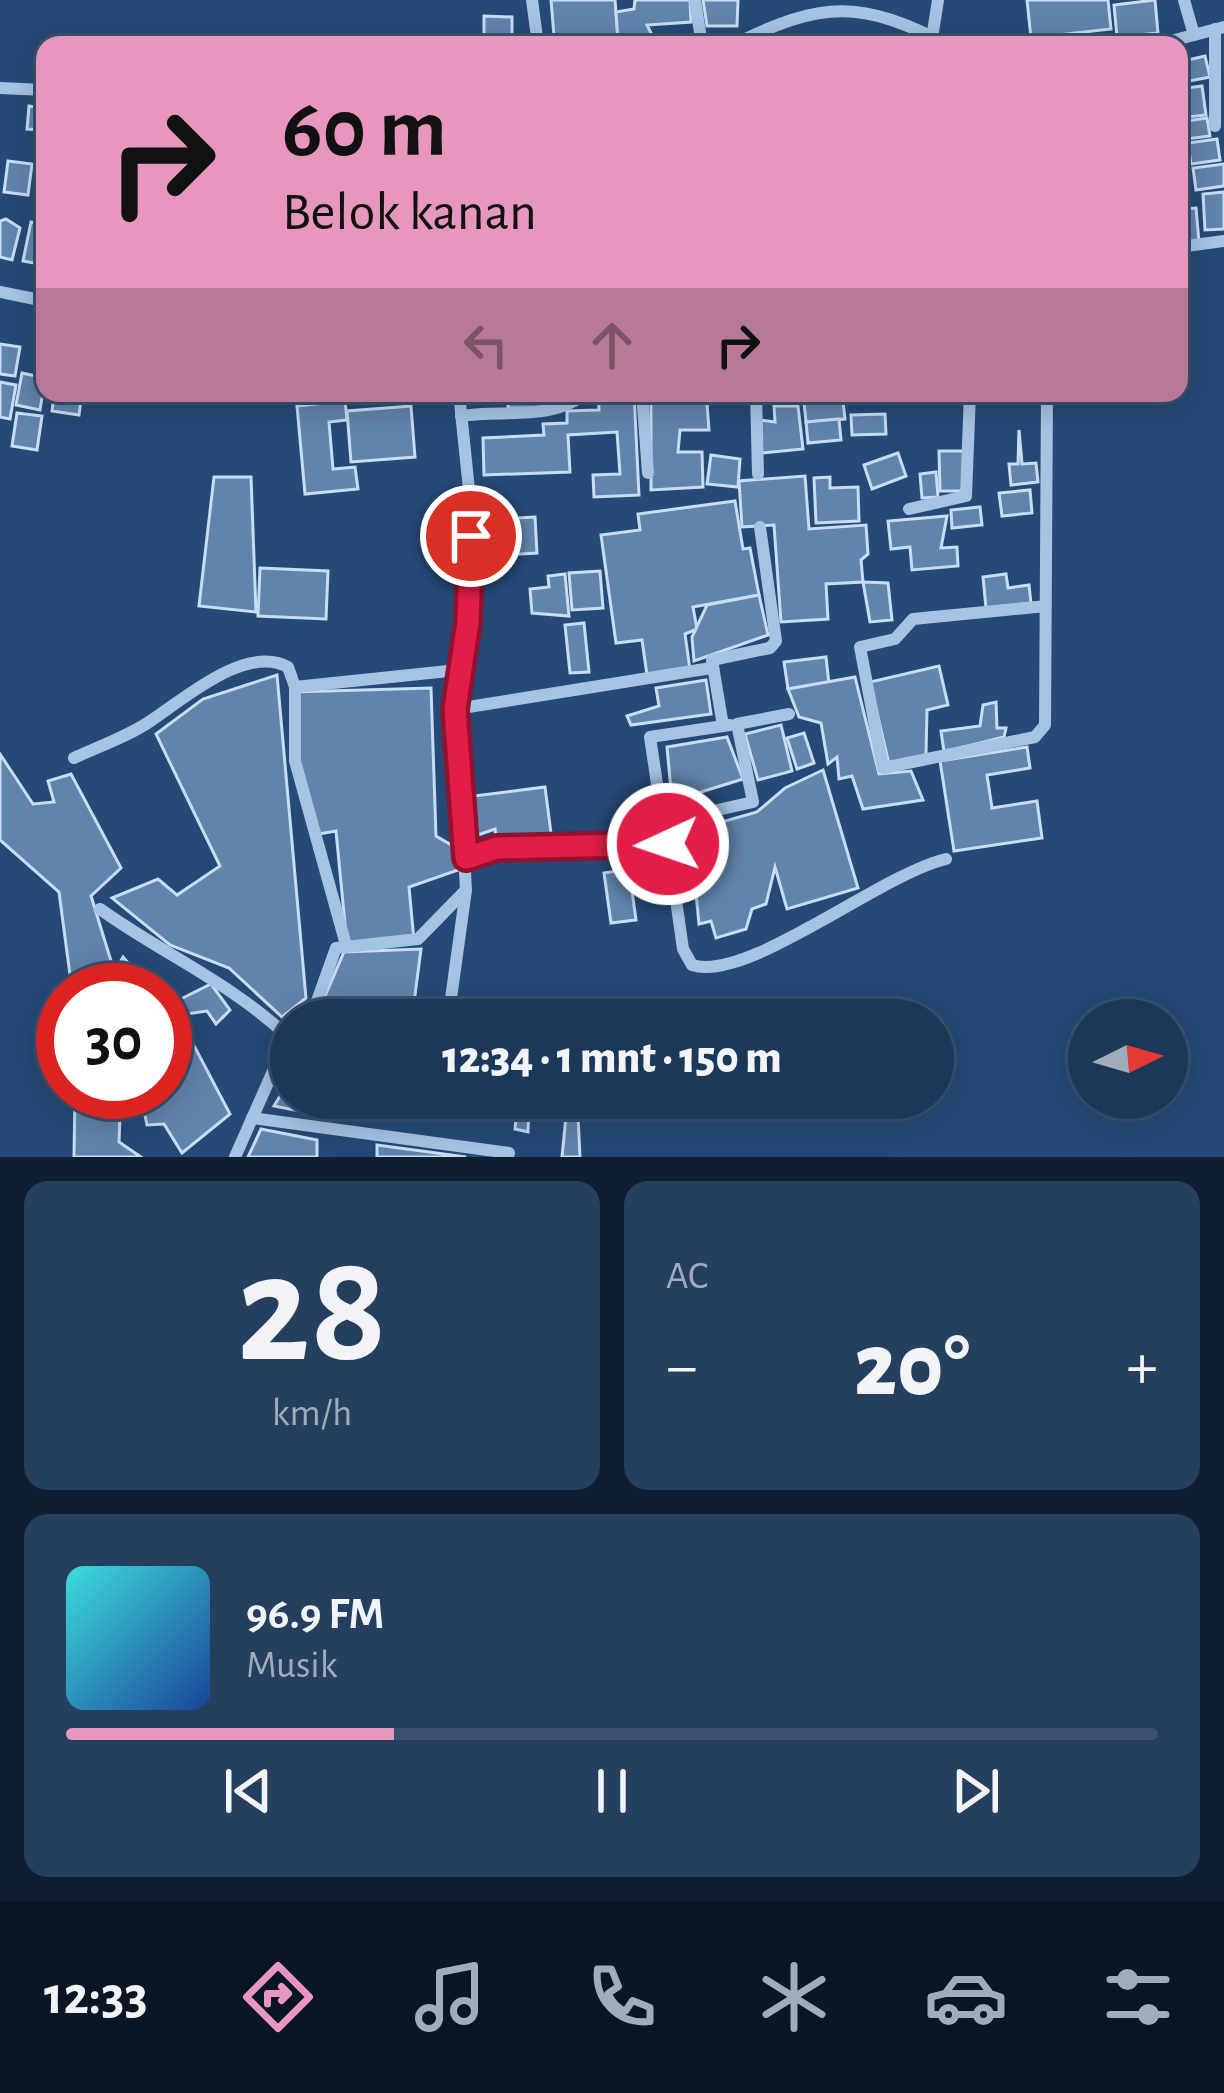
<!DOCTYPE html>
<html lang="id">
<head>
<meta charset="utf-8">
<style>
	:root { --surface:#1c3859; --page:#253f5f; --text:#f1f3f6; --muted:#a0acba; --line:#3a526f; --accent:#e797bd }
	body { margin:0; font-family:"Alegreya Sans",sans-serif; background:var(--page); color:var(--text); height:100vh; display:flex; flex-direction:column; font-size:45px; white-space:nowrap }
	* { box-sizing:border-box; margin:0 }
	p { font-size:39px; color:var(--muted) }
	.icon { flex:none; width:66px; height:66px; fill:none; stroke:currentColor; stroke-width:2; stroke-linecap:round; stroke-linejoin:round }
	.map { position:relative; height:1157px; overflow:hidden }
	.side { display:flex; flex-direction:column; gap:24px; padding:24px; background:#0f1f31; flex:1 }
	.side>* { flex:none }
	.hud { position:absolute; left:36px; top:36px; width:1152px; height:366px; border-radius:24px; box-shadow:0 6px 30px #0003,0 0 0 3px var(--line); background:#e797bd; color:#111; overflow:hidden }
	.needle { width:78px; rotate:85deg }
	.buttons { position:absolute; left:1068px; top:999px; display:grid; gap:24px }
	.buttons a { display:grid; place-items:center; width:120px; height:120px; border-radius:50%; background:var(--surface); box-shadow:0 6px 30px #0003,0 0 0 3px var(--line); font-size:60px }
	.speed { position:absolute; left:36px; top:963px; display:flex; gap:24px; font-size:60px; font-weight:700; text-align:center }
	.speed>* { display:grid; place-content:center; width:156px; height:156px; border-radius:50%; background:var(--surface); box-shadow:0 6px 30px #0003,0 0 0 3px var(--line); line-height:1 }
	.speed .limit { border:18px solid #d22; background:#fff; color:#111 }
	.pin { position:absolute; display:grid; place-items:center; width:102px; height:102px; color:#fff; margin:-51px; border:6px solid #fff; border-radius:50%; box-shadow:0 3px 12px #0007 }
	.me { position:absolute; width:132px; margin:-66px; rotate:267deg; stroke-linejoin:round; filter:drop-shadow(0 0 9px #0008) }
	.turn { display:flex; align-items:center; gap:42px; height:252px; padding:0 48px; font-size:54px }
	.turn .icon { width:156px; height:156px; stroke-width:2.5 }
	.turn b { display:block; font-size:84px; line-height:102px }
	.lanes { display:flex; align-items:center; height:114px; padding:0 48px; background:#0003; justify-content:center; gap:60px; direction:ltr }
	.lanes .off { opacity:.35 }
	.big { font-size:90px; font-weight:800; line-height:1.1 }
	.side .tile { flex:1; display:flex; flex-direction:column; justify-content:center; gap:18px; min-width:0; padding:0 42px; border-radius:24px; background:var(--page) }
	.side .dial { align-items:center; gap:0 }
	.dial b { font-size:156px; line-height:1 }
	.song { display:flex; align-items:center; gap:36px }
	.cover { width:144px; height:144px; border-radius:18px; background:linear-gradient(135deg,hsl(180 70% 55%),hsl(220 70% 35%)) }
	.played { height:12px; border-radius:6px; background:linear-gradient(90deg,var(--accent) 30%,var(--line) 30%) }
	.keys { display:flex; justify-content:space-around; direction:ltr }
	.heat { display:flex; justify-content:space-between; align-items:center; font-size:66px; direction:ltr }
	.side .tiles { flex:1; display:grid; gap:24px; grid-template-columns:1fr 1fr }
	.tile:last-child { grid-column:span 2 }
	.trip { position:absolute; left:270px; top:999px; width:684px; height:120px; border-radius:60px; background:var(--surface); box-shadow:0 6px 30px #0003,0 0 0 3px var(--line); font-weight:800; line-height:120px; text-align:center }
	.tab-bar { display:flex; height:192px; justify-content:space-around; align-items:center; background:#0b1624; color:var(--muted) }
	.tab-bar .icon { width:84px; height:84px }
	.tab-bar .on { color:var(--accent) }
	.tab-bar b { font-size:54px; color:var(--text) }
	.map>svg:first-child { display:block }
</style>
</head>
<body>
<div class="map">
<svg width="1224" height="1157" viewBox="0 0 1224 1157">
	<rect width="100%" height="100%" fill="#254a77"/>
	<!-- building -->
	<g fill="#6184ac" stroke="#c8dcf2" stroke-width="3">
		<polygon points="551,0 615,0 618,40 627,39 627,45 569,45 569,35 554,36"/>
		<polygon points="635,0 690,0 691,22 647,25 653,37 674,40 674,45 627,45 627,39 618,40 616,12 634,9"/>
		<polygon points="703,0 738,0 737,26 707,26"/>
		<polygon points="1027,0 1108,0 1111,29 1031,38"/>
		<polygon points="1155,0 1158,33 1117,37 1114,5"/>
		<polygon points="484,16 512,17 512,38 484,38"/>
		<polygon points="1205,56 1210,77 1179,83 1179,62"/>
		<polygon points="1202,86 1206,115 1179,118 1179,89"/>
		<polygon points="29,106 42,108 41,130 27,129"/>
		<polygon points="1207,118 1210,136 1179,140 1179,122"/>
		<polygon points="1217,139 1220,160 1191,164 1188,143"/>
		<polygon points="8,161 32,164 28,195 4,192"/>
		<polygon points="1224,164 1224,186 1196,190 1193,168"/>
		<polygon points="1224,192 1224,229 1205,230 1203,194"/>
		<polygon points="1196,208 1199,242 1179,243 1179,209"/>
		<polygon points="6,219 20,228 12,260 0,257 0,221"/>
		<polygon points="31,222 45,225 45,265 23,261"/>
		<polygon points="0,344 20,347 15,376 0,374"/>
		<polygon points="22,373 45,378 40,410 16,405"/>
		<polygon points="0,382 16,385 10,419 0,417"/>
		<rect x="508" y="393" width="48" height="15"/>
		<polygon points="598,393 634,393 639,495 594,497 593,475 620,474 617,432 568,435 570,472 484,475 483,438 544,435 543,424 567,423 567,411 599,410"/>
		<polygon points="651,393 680,393 680,401 707,403 709,430 680,430 678,452 702,452 703,487 651,490"/>
		<polygon points="803,393 842,393 845,419 806,422"/>
		<polygon points="54,396 81,400 79,415 52,411"/>
		<polygon points="345,401 347,420 329,422 333,469 355,467 358,489 305,494 297,406"/>
		<polygon points="411,406 415,457 351,462 347,411"/>
		<polygon points="774,406 798,406 803,449 761,453 761,420 775,422"/>
		<polygon points="17,413 42,416 37,450 12,446"/>
		<polygon points="885,414 886,434 852,435 851,415"/>
		<polygon points="839,419 841,440 808,443 806,422"/>
		<polygon points="1019,430 1022,464 1036,463 1038,482 1011,485 1009,464 1018,464"/>
		<polygon points="939,451 964,451 965,491 940,491"/>
		<polygon points="898,453 906,476 872,489 864,465"/>
		<polygon points="711,455 740,459 738,487 707,484"/>
		<polygon points="936,472 938,497 922,498 920,474"/>
		<polygon points="805,476 809,529 866,525 868,554 861,560 863,582 826,584 828,619 781,622 774,525 742,527 739,481"/>
		<polygon points="214,477 251,477 256,612 199,606"/>
		<polygon points="830,477 830,488 858,487 859,521 816,523 814,478"/>
		<polygon points="1030,490 1032,513 1002,516 999,493"/>
		<polygon points="735,501 743,549 750,548 759,595 693,607 697,629 685,634 690,670 647,675 642,640 616,643 601,535 640,530 638,514"/>
		<polygon points="980,507 982,525 952,528 951,510"/>
		<polygon points="947,516 941,548 957,547 958,566 912,570 910,547 891,549 888,521"/>
		<polygon points="535,517 537,553 485,556 483,520"/>
		<polygon points="260,568 328,571 326,619 258,616"/>
		<polygon points="600,571 603,608 572,610 569,573"/>
		<polygon points="565,574 569,616 532,613 530,589 549,587 548,576"/>
		<polygon points="1006,574 1008,588 1029,585 1031,603 986,608 983,577"/>
		<polygon points="863,582 888,583 892,620 870,622"/>
		<polygon points="759,595 768,635 694,661 692,637 707,605"/>
		<polygon points="584,623 589,672 570,673 565,625"/>
		<polygon points="826,657 829,684 788,689 784,662"/>
		<polygon points="939,666 948,705 927,710 926,755 889,764 870,682"/>
		<polygon points="277,675 306,998 282,1017 229,968 170,945 112,898 158,879 177,895 220,866 156,734 203,699"/>
		<polygon points="855,677 879,774 911,771 923,800 863,809 852,776 839,779 837,757 828,764 821,723 799,717 788,689"/>
		<polygon points="706,680 711,714 631,725 627,716 659,706 656,688"/>
		<polygon points="431,688 436,836 460,850 461,869 409,887 414,941 347,945 336,831 313,835 295,757 293,692"/>
		<polygon points="996,702 997,728 1006,728 1004,737 944,752 941,731 980,726 983,705"/>
		<polygon points="781,725 792,771 758,780 745,734"/>
		<polygon points="804,733 814,763 797,769 787,738"/>
		<polygon points="727,737 743,779 672,801 667,747"/>
		<polygon points="1027,747 1030,768 987,775 992,808 1037,801 1042,838 954,851 940,761"/>
		<polygon points="0,754 33,804 54,802 48,781 71,774 121,868 91,896 112,964 78,990 72,990 59,892 0,840"/>
		<polygon points="823,770 858,888 787,909 775,867 766,904 752,909 746,929 716,938 711,921 699,924 690,831 757,812 785,788"/>
		<polygon points="545,787 552,841 497,848 495,829 478,835 474,796"/>
		<polygon points="663,854 668,884 641,887 635,862"/>
		<polygon points="629,869 636,920 611,923 604,873"/>
		<polygon points="421,949 414,1003 399,1005 394,1020 337,1020 319,1010 344,952"/>
		<polygon points="123,957 151,990 104,990"/>
		<polygon points="211,984 230,1010 216,1024 207,1011 179,1015 175,1002"/>
		<polygon points="165,1007 189,1036 230,1114 182,1153 164,1124 147,1125 140,1092 165,1092"/>
		<polygon points="291,1078 291,1098 308,1098 309,1113 274,1106"/>
		<polygon points="75,1092 121,1092 119,1142 141,1157 74,1157"/>
		<polygon points="518,1098 546,1098 544,1110 529,1100 528,1132 515,1129"/>
		<polygon points="566,1116 578,1116 580,1157 562,1157"/>
		<polygon points="261,1129 317,1140 317,1157 248,1157"/>
		<polygon points="377,1145 466,1157 377,1157"/>
	</g>
	<g fill="none" stroke-linecap="round" stroke-linejoin="round">
		<!-- minor -->
		<g stroke="#a6c3e3" stroke-width="12">
			<polyline points="532,0 538,45"/>
			<polyline points="695,0 702,45"/>
			<polyline points="1184,0 1194,35"/>
			<path d="M733,45C823,0 861,0 949,45"/>
			<polyline points="931,45 938,0"/>
			<polyline points="1156,45 1224,27"/>
			<polyline points="0,88 45,90"/>
			<polyline points="1215,126 1215,29"/>
			<polyline points="1179,247 1224,241"/>
			<polyline points="0,292 45,301"/>
			<polyline points="642,393 648,473"/>
			<polyline points="756,393 758,474"/>
			<path d="M461,416C502,409 552,422 586,393"/>
			<polyline points="909,509 966,496 970,393"/>
			<polyline points="1046,606 913,619 895,639 860,647 883,768 1035,737 1045,725 1047,393"/>
			<polyline points="456,709 711,668"/>
			<polyline points="723,726 712,660 770,648 776,641 760,527"/>
			<path d="M74,758C100,746 129,736 152,720C184,699 246,644 288,667L295,687"/>
			<polyline points="660,804 650,737 730,725"/>
			<path d="M668,844L683,949L692,965C747,983 879,875 946,859"/>
			<polyline points="466,858 497,848 668,844 669,821 753,802 737,724 789,714"/>
			<path d="M100,909C163,954 231,983 287,1036"/>
			<polyline points="346,945 295,761 295,687 458,670"/>
			<polyline points="302,1020 317,1001 336,948 418,939 465,891"/>
			<polyline points="448,1020 466,890 456,709 468,623 471,509 459,393"/>
			<polyline points="252,1118 509,1153"/>
			<polyline points="235,1157 290,1033"/>
		</g>
	</g>
	<g fill="none" stroke-linecap="round" stroke-linejoin="round">
		<defs>
			<polyline id="route" points="471,536 468,622 455,709 466,858 497,848 668,844"/>
		</defs>
		<!-- route casing -->
		<use href="#route" stroke="#92132f" stroke-width="30"/>
		<!-- route -->
		<use href="#route" stroke="#e11d48" stroke-width="21"/>
	</g>
</svg>
<div class="buttons">
<a><svg class="needle" viewBox="-14 -14 28 28"><path d="M0-13l5 13h-10z" fill="#e53935"/><path d="M0 13l5-13h-10z" fill="#a0acba"/></svg></a>
</div>
<div class="speed"><div class="limit">30</div></div>
<div class="pin" style="left:471px;top:536px;background:#d93025"><svg class="icon" aria-label="arrive" viewBox="0 0 24 24"><path d="M6 21V4h12l-3 4 3 4H6"/></svg></div>
<svg class="me" style="left:668px;top:844px" viewBox="-20 -20 40 40"><circle r="17" fill="#e11d48" stroke="#fff" stroke-width="3"/><path d="M0-11L8 9 0 5-8 9z" fill="#fff"/></svg>
<div class="trip">12:34 · 1 mnt · 150 m</div>
<div class="hud">
<div class="turn"><svg class="icon" aria-label="right" viewBox="0 0 24 24"><path d="M7 20v-9h11M14 6l5 5-5 5"/></svg><div><b>60 m</b>Belok kanan</div></div>
<div class="lanes"><svg class="icon off" aria-label="left" viewBox="0 0 24 24"><path d="M17 20v-9H6M10 6l-5 5 5 5"/></svg><svg class="icon off" aria-label="ahead" viewBox="0 0 24 24"><path d="M12 20V5M6 11l6-6 6 6"/></svg><svg class="icon" aria-label="right" viewBox="0 0 24 24"><path d="M7 20v-9h11M14 6l5 5-5 5"/></svg></div>
</div>
</div>
<section class="side">
<div class="tiles">
<div class="tile dial"><b>28</b><p>km/h</p></div>
<div class="tile"><p>AC</p>
<div class="heat"><a>−</a><b class="big">20°</b><a>+</a></div>
</div>
<div class="tile">
<div class="song"><i class="cover"></i><div><b>96.9 FM</b><p>Musik</p></div></div>
<div class="played"></div>
<div class="keys"><svg class="icon" aria-label="previous" viewBox="0 0 24 24"><path d="M18 5L8 12l10 7zM5 5v14"/></svg><svg class="icon" aria-label="pause" viewBox="0 0 24 24"><path d="M8 5v14M16 5v14"/></svg><svg class="icon" aria-label="next" viewBox="0 0 24 24"><path d="M6 5l10 7-10 7zM19 5v14"/></svg></div>
</div>
</div>
</section>
<nav class="tab-bar">
<b>12:33</b>
<svg class="icon on" aria-label="directions" viewBox="0 0 24 24"><path d="M12 3l9 9-9 9-9-9zM9 14v-3h6M13 9l2 2-2 2"/></svg>
<svg class="icon" aria-label="music" viewBox="0 0 24 24"><path d="M9 18V5l10-2v13"/><circle cx="6" cy="18" r="3"/><circle cx="16" cy="16" r="3"/></svg>
<svg class="icon" aria-label="phone" viewBox="0 0 24 24"><path d="M5 4h4l2 5-3 2q2 4 5 5l2-3 5 2v4C11 20 4 13 5 4z"/></svg>
<svg class="icon" aria-label="climate" viewBox="0 0 24 24"><path d="M12 3v18M4 7l16 10M4 17L20 7"/></svg>
<svg class="icon" aria-label="car" viewBox="0 0 24 24"><path d="M5 17H2v-5l4-1 3-4h7l3 4 3 1v5h-3M9 17h6M6 11h13"/><circle cx="7" cy="17" r="2"/><circle cx="17" cy="17" r="2"/></svg>
<svg class="icon" aria-label="filters" viewBox="0 0 24 24"><path d="M4 7h16M4 17h16"/><circle cx="9" cy="7" r="2"/><circle cx="15" cy="17" r="2"/></svg>
</nav>
</body>
</html>
